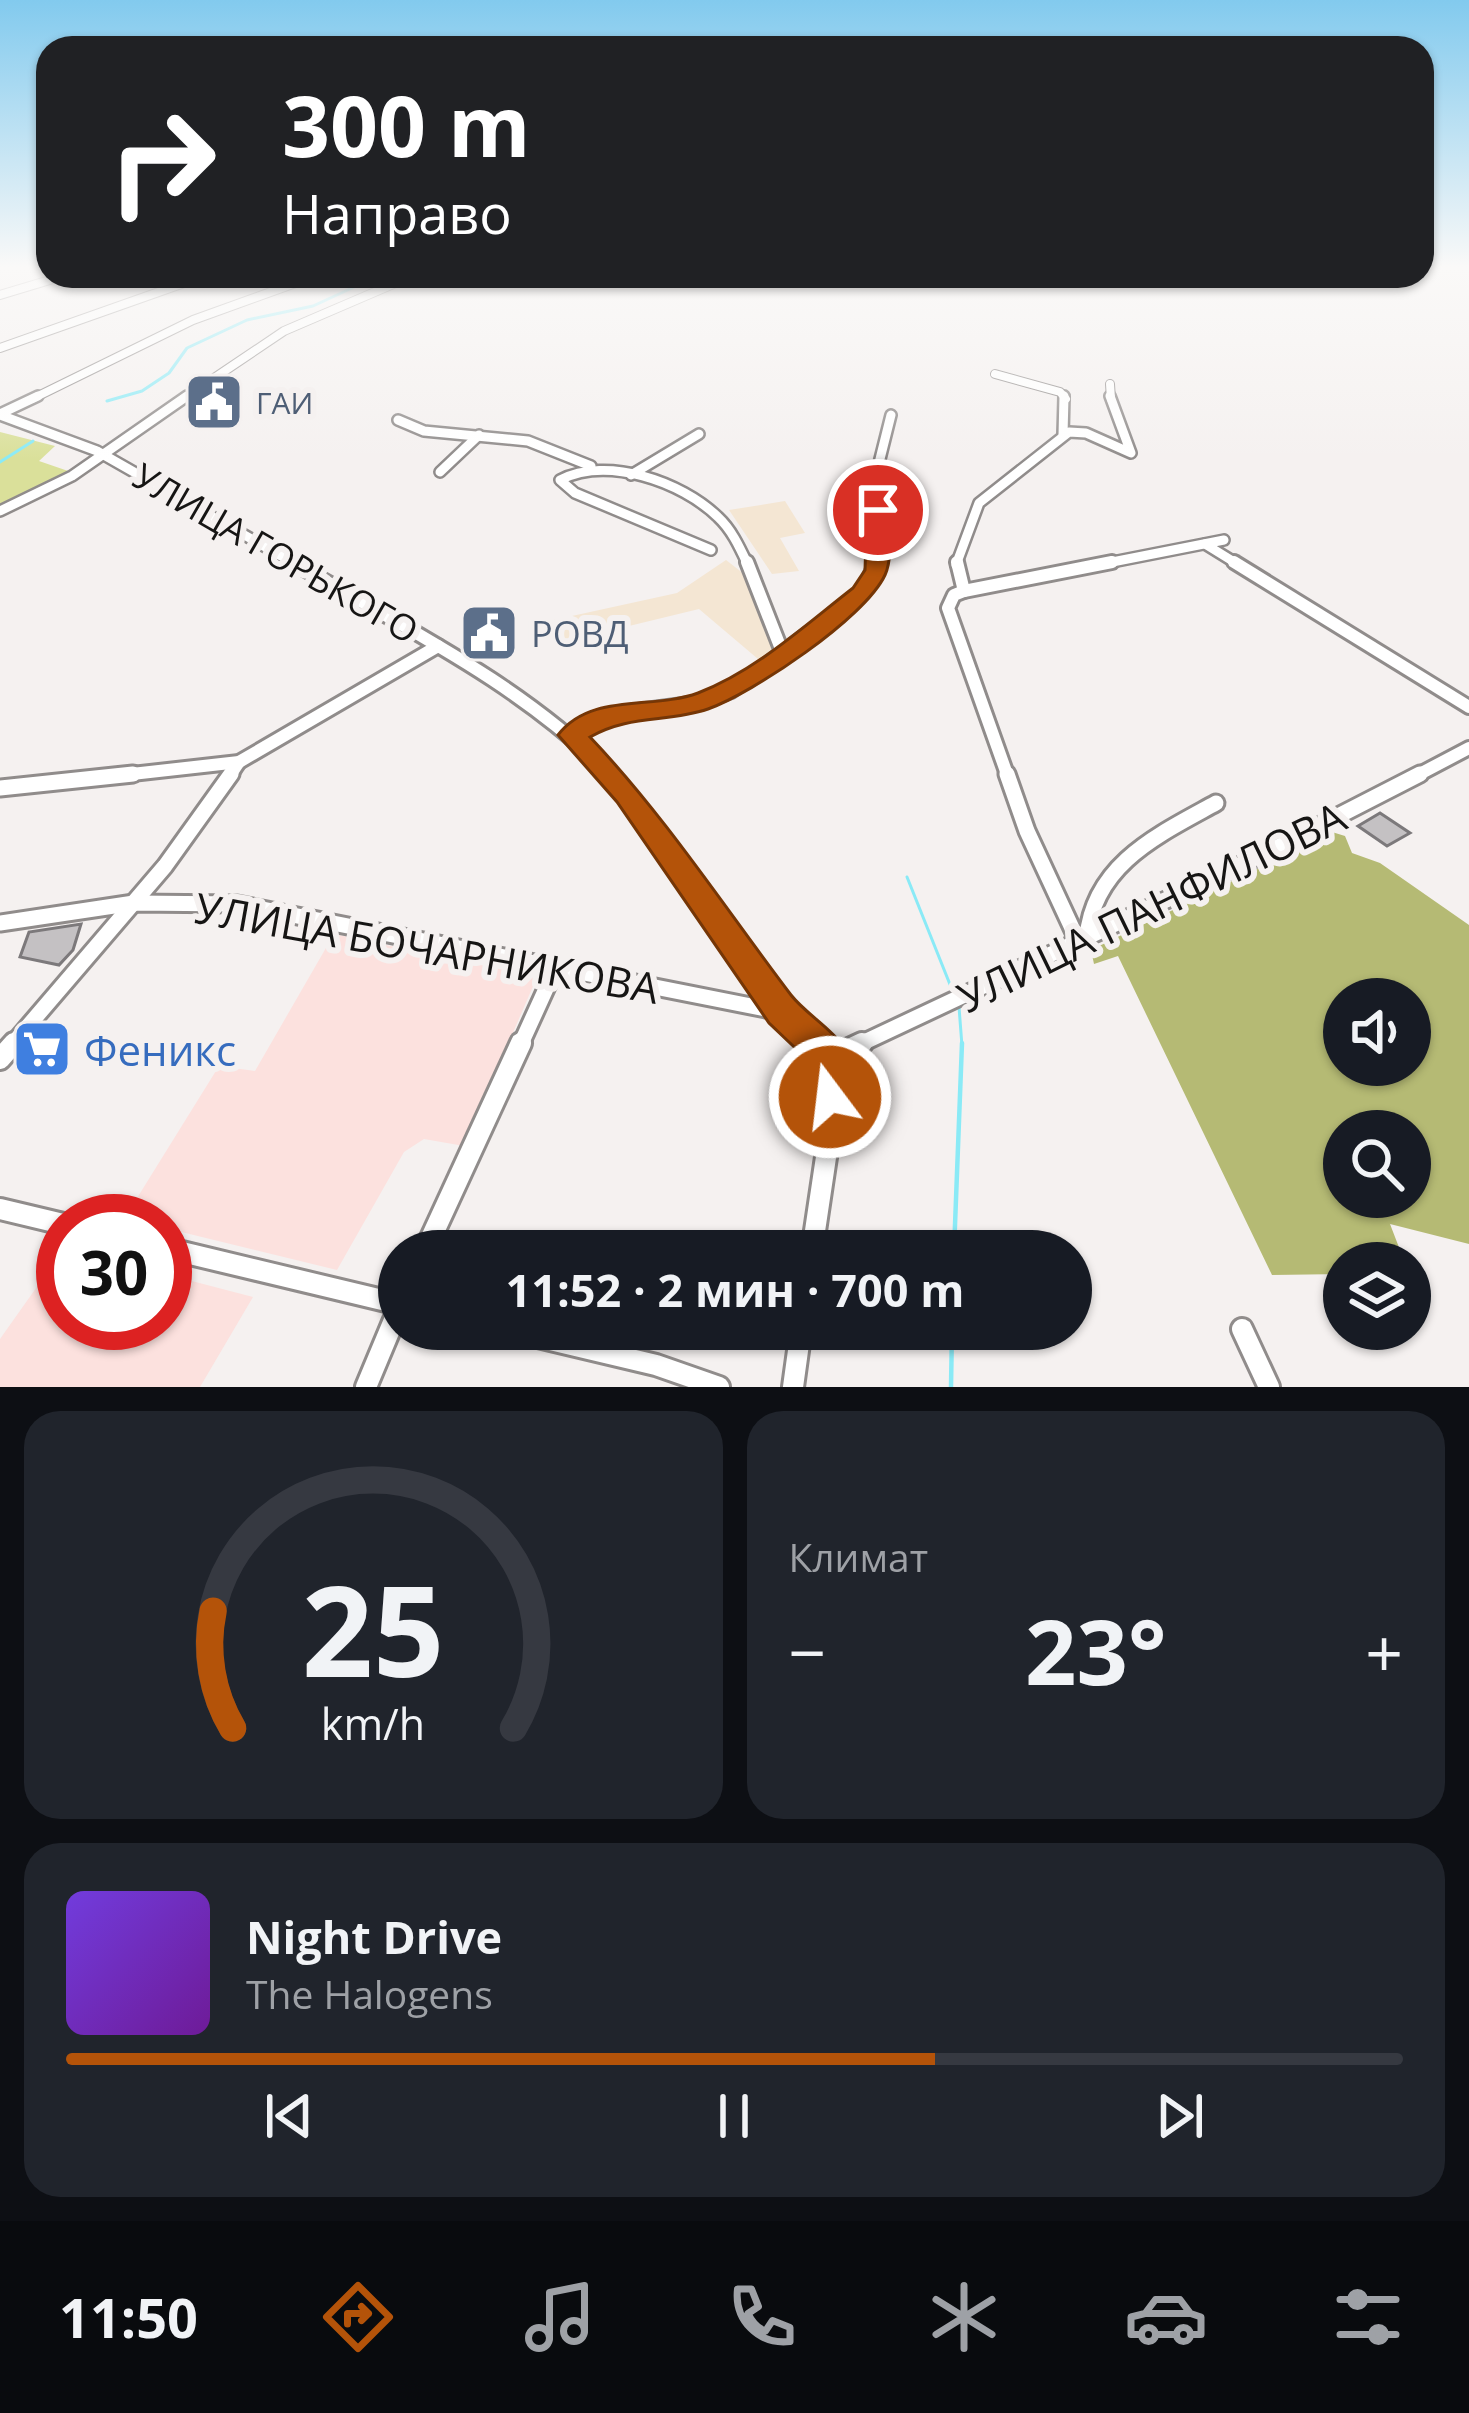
<!DOCTYPE html>
<html lang="ru">
<head>
<meta charset="utf-8">
<style>
	:root { --surface:#171b24; --page:#20242c; --text:#f1f3f6; --muted:#9ea1a6; --line:#363941; --accent:#b45309 }
	body { margin:0; font-family:"Open Sans",sans-serif; background:var(--page); color:var(--text); height:100vh; display:flex; flex-direction:column; font-size:45px; white-space:nowrap }
	* { box-sizing:border-box; margin:0 }
	p { font-size:39px; color:var(--muted) }
	.icon { flex:none; width:66px; height:66px; fill:none; stroke:currentColor; stroke-width:2; stroke-linecap:round; stroke-linejoin:round }
	.map { position:relative; height:1387px; overflow:hidden }
	.details { display:flex; flex-direction:column; gap:24px; padding:24px; background:#0d0f14; flex:1 }
	.details>* { flex:none }
	.hud { position:absolute; left:36px; top:36px; width:1398px; height:252px; border-radius:36px; box-shadow:0 3px 9px #0004; background:#202124; color:#fff; overflow:hidden }
	.fabs { position:absolute; left:1323px; top:978px; display:grid; gap:24px }
	.fabs a { display:grid; place-items:center; width:108px; height:108px; border-radius:50%; background:var(--surface); box-shadow:0 3px 9px #0004; font-size:60px }
	.speed { position:absolute; left:36px; top:1194px; display:flex; gap:24px; font-size:60px; font-weight:700; text-align:center }
	.speed>* { display:grid; place-content:center; width:156px; height:156px; border-radius:50%; background:var(--surface); box-shadow:0 3px 9px #0004; line-height:1 }
	.speed .limit { border:18px solid #d22; background:#fff; color:#111 }
	.pin { position:absolute; display:grid; place-items:center; width:102px; height:102px; color:#fff; margin:-51px; border:6px solid #fff; border-radius:50%; box-shadow:0 3px 12px #0007 }
	.me { position:absolute; width:132px; margin:-66px; rotate:345deg; stroke-linejoin:round; filter:drop-shadow(0 0 9px #0008) }
	.turn { display:flex; align-items:center; gap:42px; height:252px; padding:0 48px; font-size:54px }
	.turn .icon { width:156px; height:156px; stroke-width:2.5 }
	.turn b { display:block; font-size:84px; line-height:102px }
	.big { font-size:90px; font-weight:700; line-height:1.1 }
	.details .widget { flex:1; display:flex; flex-direction:column; justify-content:center; gap:18px; min-width:0; padding:0 42px; border-radius:36px; background:var(--page) }
	.details .dial { align-items:center; gap:0 }
	.dial svg { height:312px; overflow:visible; fill:none; stroke:var(--line); stroke-width:7; stroke-linecap:round; text-anchor:middle }
	.dial text { fill:var(--text); stroke:none }
	.song { display:flex; align-items:center; gap:36px }
	.cover { width:144px; height:144px; border-radius:18px; background:linear-gradient(135deg,hsl(260 70% 55%),hsl(280 70% 35%)) }
	.played { height:12px; border-radius:6px; background:linear-gradient(90deg,var(--accent) 65%,var(--line) 65%) }
	.keys { display:flex; justify-content:space-around; direction:ltr }
	.heat { display:flex; justify-content:space-between; align-items:center; font-size:66px; direction:ltr }
	.details .tiles { flex:1; display:grid; gap:24px; grid-template-columns:1fr 1fr }
	.widget:last-child { grid-column:span 2 }
	.trip { position:absolute; left:378px; top:1230px; width:714px; height:120px; border-radius:60px; background:var(--surface); box-shadow:0 3px 9px #0004; font-weight:700; line-height:120px; text-align:center }
	.tab-bar { display:flex; height:192px; justify-content:space-around; align-items:center; background:#090b0e; color:var(--muted) }
	.tab-bar .icon { width:84px; height:84px }
	.tab-bar .on { color:var(--accent) }
	.tab-bar b { font-size:54px; color:var(--text) }
	.map>svg:first-child { display:block }
</style>
</head>
<body>
<div class="map">
<svg width="1469" height="1387" viewBox="0 0 1469 1387">
	<rect width="100%" height="100%" fill="#f5f1f0"/>
	<!-- industrial -->
	<g fill="#f4e6d3">
		<polygon points="785,501 805,533 780,538 799,571 772,574 729,510"/>
		<polygon points="726,560 744,574 779,653 758,659 699,609 559,643 549,621 677,593"/>
	</g>
	<!-- education -->
	<g fill="#fce1de">
		<polygon points="334,934 537,977 464,1146 424,1139 404,1152 337,1270 165,1228 165,1221 124,1219 219,1066 255,1071"/>
		<polygon points="63,1250 63,1323 165,1323 165,1274 253,1297 200,1387 0,1387 0,1339"/>
	</g>
	<!-- green -->
	<polygon fill="#dae09a" points="0,432 55,446 39,461 71,472 0,508"/>
	<!-- forest -->
	<path fill="#b5ba74" fill-rule="evenodd" d="M1332,832L1345,836L1352,853L1380,863L1469,925V1244L1390,1224L1405,1263H1344V1274L1272,1275L1118,956L1094,964L1091,950ZM1344,999H1410V1065H1344ZM1344,1131H1410V1197H1344Z"/>
	<g fill="none" stroke-linecap="round" stroke-linejoin="round">
		<!-- stream-far1 -->
		<g stroke="#8aeaf6" stroke-width="3">
			<polyline points="107,401 142,391 169,373 187,348 247,320 313,306 378,276"/>
			<polyline points="0,462 33,441"/>
			<polyline points="907,877 953,992"/>
			<polyline points="959,1007 962,1046"/>
		</g>
		<!-- stream -->
		<g stroke="#8aeaf6" stroke-width="4.5">
			<polyline points="954,1251 962,1043"/>
			<polyline points="951,1387 952,1329"/>
		</g>
	</g>
	<!-- building -->
	<g fill="#c4c1c3" stroke="#7c797b" stroke-width="3">
		<polygon points="1380,813 1410,833 1387,846 1358,826"/>
		<polygon points="81,924 73,950 59,965 20,957 29,932"/>
	</g>
	<g fill="none" stroke-linecap="round" stroke-linejoin="round">
		<defs>
			<g id="minor-far4">
				<polyline points="0,295 63,276"/>
				<polyline points="0,348 204,276"/>
				<polyline points="995,374 1060,392 1066,399"/>
				<polyline points="1110,384 1111,399"/>
				<polyline points="32,399 193,320 315,276"/>
				<polyline points="183,399 284,331 412,276"/>
			</g>
			<g id="minor-far3">
				<polyline points="0,414 38,396"/>
				<polyline points="0,415 97,451 297,565"/>
				<polyline points="398,420 424,431 528,441 591,466"/>
				<polyline points="1063,435 1064,396"/>
				<polyline points="440,472 479,435"/>
				<polyline points="631,475 699,434"/>
				<polyline points="0,511 72,476 187,396"/>
				<polyline points="1205,544 1239,565"/>
				<path d="M711,550L575,493L560,480C607,456 681,481 718,517C732,530 740,548 748,565"/>
				<polyline points="875,565 877,471 891,415"/>
				<polyline points="956,565 979,503 1069,432 1086,433 1131,453 1110,396"/>
				<polyline points="1097,565 1224,540"/>
			</g>
			<g id="minor-far2">
				<path d="M292,562C403,627 522,684 613,777"/>
				<polyline points="747,562 783,654"/>
				<polyline points="957,562 964,591 954,595 948,608 1008,777"/>
				<polyline points="1234,562 1469,707"/>
				<polyline points="964,591 1112,562"/>
				<polyline points="572,735 608,715 698,703 731,691 863,593 876,562"/>
				<polyline points="105,777 239,762 438,646"/>
				<polyline points="229,777 239,762"/>
				<polyline points="1414,777 1469,748"/>
			</g>
			<g id="minor-far1">
				<polyline points="610,774 782,1012 817,1046"/>
				<polyline points="1007,774 1027,831 1078,941"/>
				<polyline points="0,788 133,774"/>
				<polyline points="0,923 134,903 237,904 781,1012"/>
				<path d="M1087,937C1094,864 1158,835 1216,803"/>
				<polyline points="11,1046 165,866 231,774"/>
				<polyline points="520,1046 555,969"/>
				<polyline points="856,1046 1268,852 1420,774"/>
			</g>
			<g id="minor">
				<polyline points="830,1058 862,1043"/>
				<polyline points="0,1059 14,1043"/>
				<polyline points="0,1209 63,1224"/>
				<polyline points="165,1248 399,1304"/>
				<polyline points="425,1251 521,1043"/>
				<polyline points="812,1251 829,1137 830,1058 814,1043"/>
				<polyline points="504,1329 656,1365 719,1387"/>
				<polyline points="1242,1329 1269,1387"/>
				<polyline points="366,1387 399,1308"/>
				<polyline points="793,1387 801,1329"/>
			</g>
		</defs>
		<!-- minor-far4 casing -->
		<use href="#minor-far4" stroke="#908c8b" stroke-width="10"/>
		<!-- minor-far3 casing -->
		<use href="#minor-far3" stroke="#908c8b" stroke-width="14"/>
		<!-- minor-far2 casing -->
		<use href="#minor-far2" stroke="#908c8b" stroke-width="18"/>
		<!-- minor-far1 casing -->
		<use href="#minor-far1" stroke="#908c8b" stroke-width="21"/>
		<!-- minor casing -->
		<use href="#minor" stroke="#908c8b" stroke-width="26"/>
		<!-- minor-far4 -->
		<use href="#minor-far4" stroke="#fff" stroke-width="8"/>
		<!-- minor-far3 -->
		<use href="#minor-far3" stroke="#fff" stroke-width="9"/>
		<!-- minor-far2 -->
		<use href="#minor-far2" stroke="#fff" stroke-width="12"/>
		<!-- minor-far1 -->
		<use href="#minor-far1" stroke="#fff" stroke-width="15"/>
		<!-- minor -->
		<use href="#minor" stroke="#fff" stroke-width="20"/>
	</g>
	<!-- sky -->
	<linearGradient id="sky" x2="0" y2="1"><stop stop-color="#82caee"/><stop offset="0.58" stop-color="#faf9f8"/><stop offset="1" stop-color="#faf9f8" stop-opacity="0"/></linearGradient>
	<rect width="1469" height="460" fill="url(#sky)"/>
	<!-- route -->
	<path fill="#b45309" stroke="#753606" stroke-width="3" d="M878,504L889,510C889,530 893,558 885,575C865,618 753,693 708,709C667,723 630,714 590,737C665,816 725,908 791,995C806,1014 830,1027 844,1047C855,1062 851,1094 843,1110L830,1115L816,1110L810,1097L811,1063L769,1023L617,802L558,735C591,692 653,710 698,693C757,670 804,626 853,588L865,570L867,510Z"/>
	<!-- icons -->
	<defs>
		<symbol id="civic-square" viewBox="-11 -11 22 22"><rect x="-9" y="-9" width="18" height="18" rx="4" fill="#5c6f8a" stroke="#f5f1f0"/><path d="M-.6-6.5H3V-4.5H.6V-3L4-1V1h2V6H-6V1h2V-1L-.6-3ZM-1.2 2.5V6h2.4V2.5Z" fill="#fff"/></symbol>
		<symbol id="supermarket-square" viewBox="-11 -11 22 22"><rect x="-9" y="-9" width="18" height="18" rx="4" fill="#3f7fe0" stroke="#f5f1f0"/><path d="M-6-5.5h2.5l.6 2H6L4.5 2H-2.5L-4.4-4H-6ZM-1.5 3.2a1.3 1.3 0 1 0 .1 0ZM3 3.2a1.3 1.3 0 1 0 .1 0Z" fill="#fff"/></symbol>
	</defs>
	<g fill-rule="evenodd">
		<use href="#civic-square" x="181" y="369" width="66" height="66"/>
		<use href="#civic-square" x="456" y="600" width="66" height="66"/>
		<use href="#supermarket-square" x="9" y="1016" width="66" height="66"/>
	</g>
	<g text-anchor="middle" dominant-baseline="central" stroke-width="12" stroke-linejoin="round" paint-order="stroke">
		<!-- far-service labels -->
		<g font-size="30" fill="#4e5e75" stroke="#f5f1f0" text-anchor="start">
			<text x="256" y="402">ГАИ</text>
		</g>
		<!-- street labels -->
		<g font-size="36" fill="#161514" stroke="#f5f1f0">
			<text transform="translate(276 553) rotate(30)">УЛИЦА ГОРЬКОГО</text>
		</g>
		<!-- service labels -->
		<g font-size="36" fill="#4e5e75" stroke="#f5f1f0" text-anchor="start">
			<text x="531" y="633">РОВД</text>
		</g>
		<!-- near-street labels -->
		<g font-size="42" fill="#161514" stroke="#f5f1f0">
			<text transform="translate(1151 906) rotate(-26)">УЛИЦА ПАНФИЛОВА</text>
			<text transform="translate(427 947) rotate(10)">УЛИЦА БОЧАРНИКОВА</text>
		</g>
		<!-- near-shop labels -->
		<g font-size="42" fill="#366cbe" stroke="#f5f1f0" text-anchor="start">
			<text x="84" y="1049">Феникс</text>
		</g>
	</g>
</svg>
<div class="fabs">
<a><svg class="icon" aria-label="sound" viewBox="0 0 24 24"><path d="M4 9h4l5-4v14l-5-4H4zM17 9q2 3 0 6"/></svg></a>
<a><svg class="icon" aria-label="search" viewBox="0 0 24 24"><circle cx="10" cy="10" r="6"/><path d="M15 15l6 6"/></svg></a>
<a><svg class="icon" aria-label="layers" viewBox="0 0 24 24"><path d="M12 4l9 5-9 5-9-5zM3 14l9 5 9-5"/></svg></a>
</div>
<div class="speed"><div class="limit">30</div></div>
<div class="pin" style="left:878px;top:510px;background:#d93025"><svg class="icon" aria-label="arrive" viewBox="0 0 24 24"><path d="M6 21V4h12l-3 4 3 4H6"/></svg></div>
<svg class="me" style="left:830px;top:1097px" viewBox="-20 -20 40 40"><circle r="17" fill="#b45309" stroke="#fff" stroke-width="3"/><path d="M0-11L8 9 0 5-8 9z" fill="#fff"/></svg>
<div class="trip">11:52 · 2 мин · 700 m</div>
<div class="hud">
<div class="turn"><svg class="icon" aria-label="right" viewBox="0 0 24 24"><path d="M7 20v-9h11M14 6l5 5-5 5"/></svg><div><b>300 m</b>Направо</div></div>
</div>
</div>
<section class="details">
<div class="tiles">
<div class="widget dial"><svg viewBox="0 0 100 80">
<path d="M14 69A42 42 0 1 1 86 69"/>
<path d="M14 69A42 42 0 0 1 9 39" stroke="#b45309"/>
<text x="50" y="56" font-size="32" font-weight="700">25</text>
<text x="50" y="72" font-size="11">km/h</text>
</svg></div>
<div class="widget"><p>Климат</p>
<div class="heat"><a>−</a><b class="big">23°</b><a>+</a></div>
</div>
<div class="widget">
<div class="song"><i class="cover"></i><div><b>Night Drive</b><p>The Halogens</p></div></div>
<div class="played"></div>
<div class="keys"><svg class="icon" aria-label="previous" viewBox="0 0 24 24"><path d="M18 5L8 12l10 7zM5 5v14"/></svg><svg class="icon" aria-label="pause" viewBox="0 0 24 24"><path d="M8 5v14M16 5v14"/></svg><svg class="icon" aria-label="next" viewBox="0 0 24 24"><path d="M6 5l10 7-10 7zM19 5v14"/></svg></div>
</div>
</div>
</section>
<nav class="tab-bar">
<b>11:50</b>
<svg class="icon on" aria-label="directions" viewBox="0 0 24 24"><path d="M12 3l9 9-9 9-9-9zM9 14v-3h6M13 9l2 2-2 2"/></svg>
<svg class="icon" aria-label="music" viewBox="0 0 24 24"><path d="M9 18V5l10-2v13"/><circle cx="6" cy="18" r="3"/><circle cx="16" cy="16" r="3"/></svg>
<svg class="icon" aria-label="phone" viewBox="0 0 24 24"><path d="M5 4h4l2 5-3 2q2 4 5 5l2-3 5 2v4C11 20 4 13 5 4z"/></svg>
<svg class="icon" aria-label="climate" viewBox="0 0 24 24"><path d="M12 3v18M4 7l16 10M4 17L20 7"/></svg>
<svg class="icon" aria-label="car" viewBox="0 0 24 24"><path d="M5 17H2v-5l4-1 3-4h7l3 4 3 1v5h-3M9 17h6M6 11h13"/><circle cx="7" cy="17" r="2"/><circle cx="17" cy="17" r="2"/></svg>
<svg class="icon" aria-label="filters" viewBox="0 0 24 24"><path d="M4 7h16M4 17h16"/><circle cx="9" cy="7" r="2"/><circle cx="15" cy="17" r="2"/></svg>
</nav>
</body>
</html>
